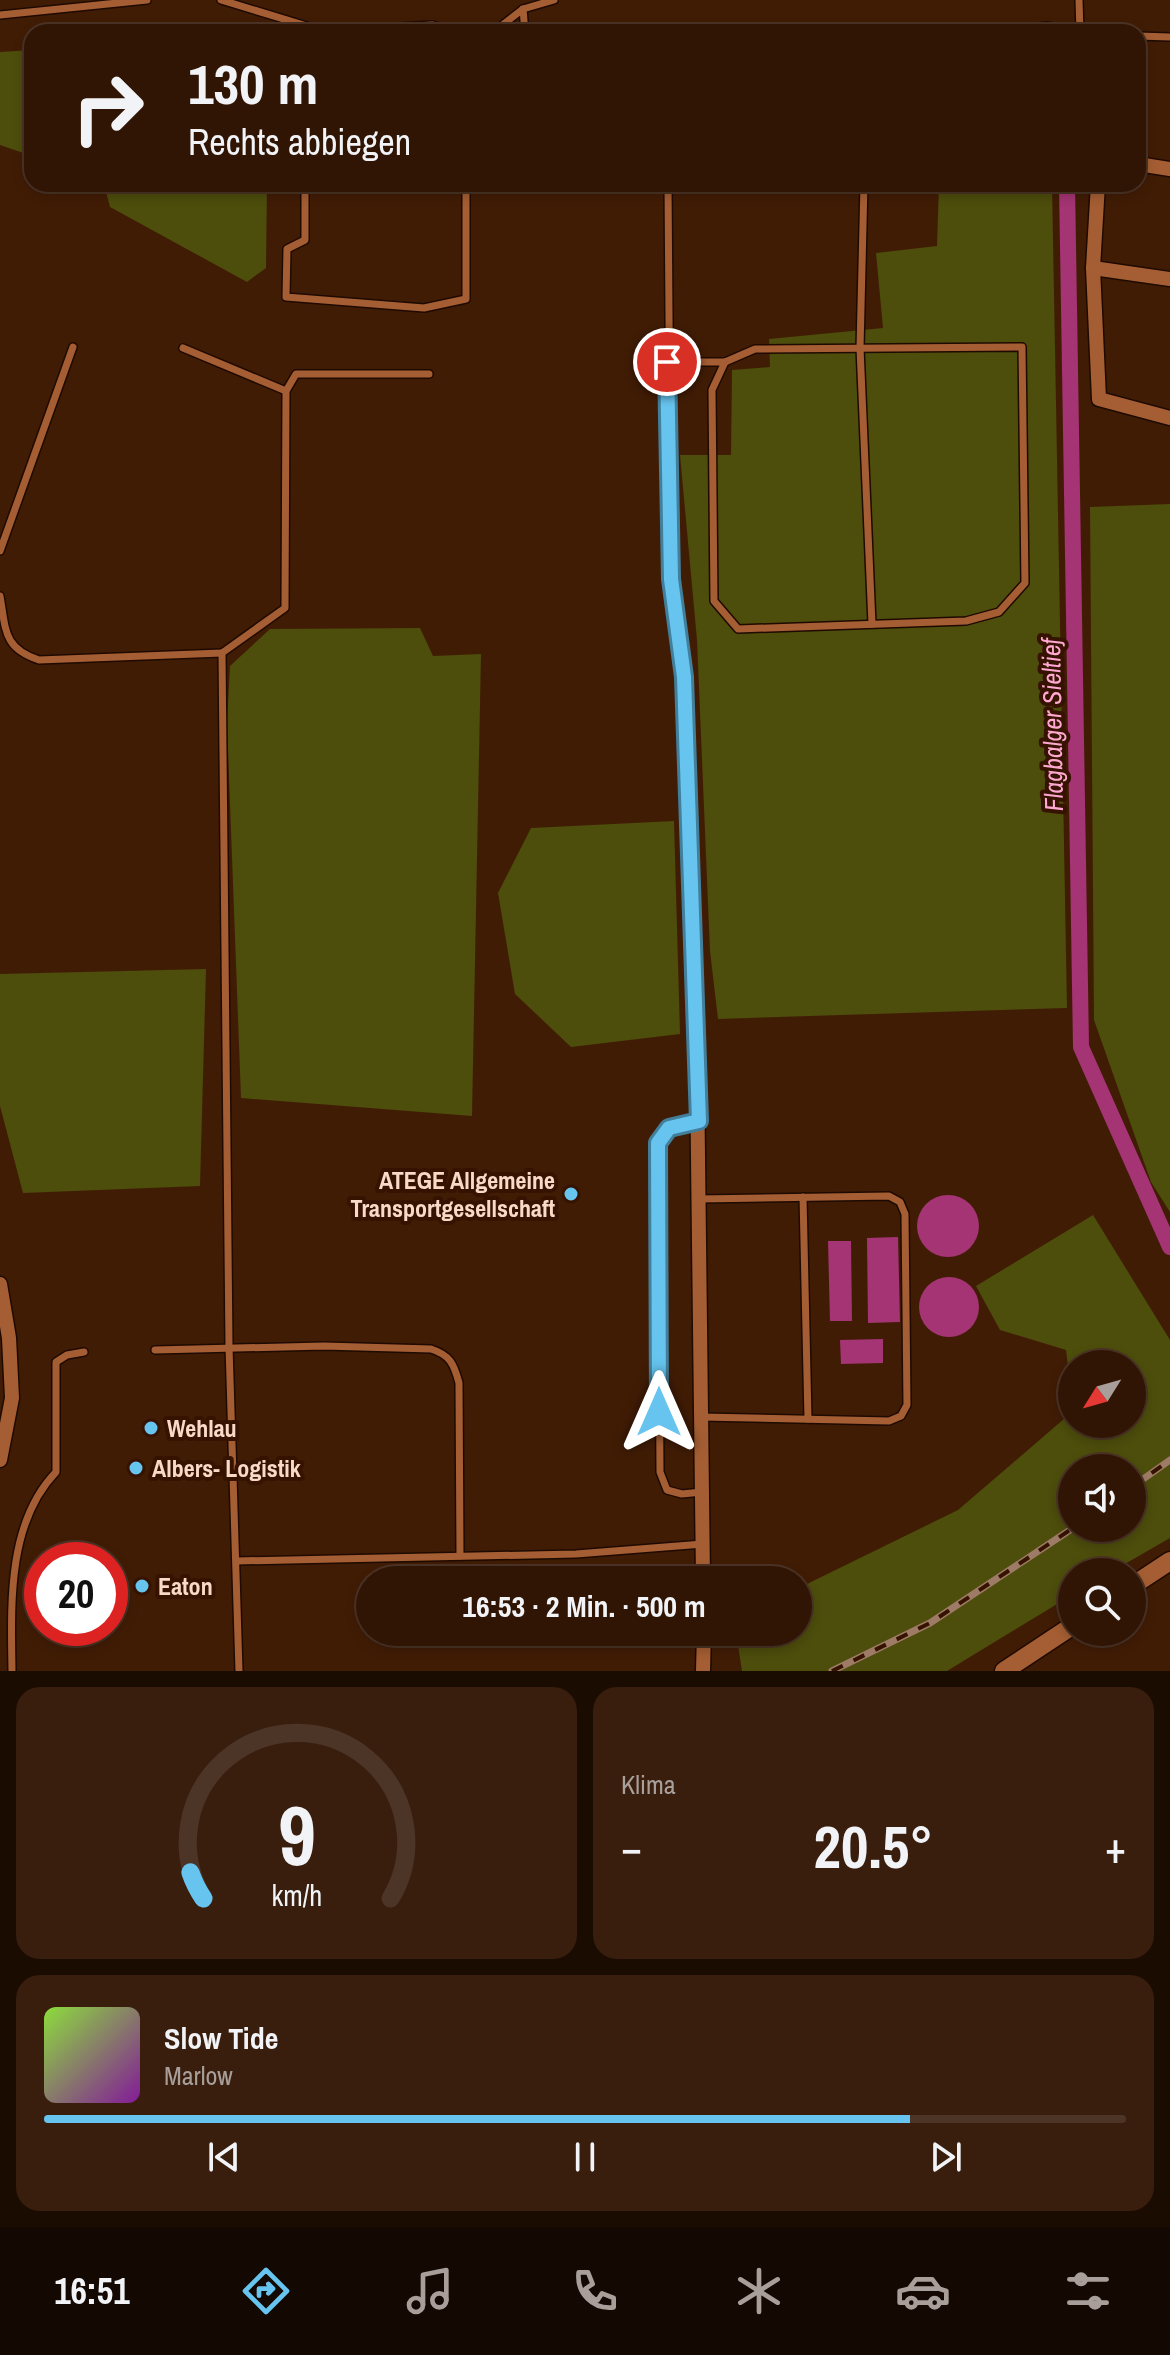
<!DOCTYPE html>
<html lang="de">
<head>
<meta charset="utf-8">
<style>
	:root { --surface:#311504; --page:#391e0e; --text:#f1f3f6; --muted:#a89f9a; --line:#4c3426; --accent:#66c4ef }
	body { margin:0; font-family:"Archivo Narrow",sans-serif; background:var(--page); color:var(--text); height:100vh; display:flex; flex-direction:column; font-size:30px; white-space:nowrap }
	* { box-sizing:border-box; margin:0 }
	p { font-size:26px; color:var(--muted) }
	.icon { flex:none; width:44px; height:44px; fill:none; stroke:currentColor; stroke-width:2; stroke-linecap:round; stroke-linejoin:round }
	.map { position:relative; height:1671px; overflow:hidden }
	.side { display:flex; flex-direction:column; gap:16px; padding:16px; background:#1b0c02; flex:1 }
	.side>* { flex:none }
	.top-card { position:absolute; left:24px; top:24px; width:1122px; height:168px; border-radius:24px; box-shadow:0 4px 12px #0003,0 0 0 2px var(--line); background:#311504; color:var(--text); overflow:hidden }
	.needle { width:52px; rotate:233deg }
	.buttons { position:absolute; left:1058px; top:1350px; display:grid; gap:16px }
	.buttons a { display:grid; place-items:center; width:88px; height:88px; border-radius:50%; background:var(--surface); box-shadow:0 4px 12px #0003,0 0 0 2px var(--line); font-size:40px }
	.speed { position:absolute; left:24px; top:1542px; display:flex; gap:16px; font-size:40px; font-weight:700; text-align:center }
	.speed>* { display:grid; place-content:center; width:104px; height:104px; border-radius:50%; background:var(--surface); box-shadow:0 4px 12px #0003,0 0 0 2px var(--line); line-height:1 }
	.speed .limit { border:12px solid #d22; background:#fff; color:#111 }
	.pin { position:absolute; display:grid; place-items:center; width:68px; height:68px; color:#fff; margin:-34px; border:4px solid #fff; border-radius:50%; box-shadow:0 2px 8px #0007 }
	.me { position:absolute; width:88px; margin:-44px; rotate:0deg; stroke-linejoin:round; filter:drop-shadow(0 0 6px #0008) }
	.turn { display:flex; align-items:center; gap:28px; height:168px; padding:0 32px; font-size:36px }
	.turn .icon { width:104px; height:104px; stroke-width:2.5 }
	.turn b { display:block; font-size:56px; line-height:68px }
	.big { font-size:60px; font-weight:700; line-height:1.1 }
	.side .tile { flex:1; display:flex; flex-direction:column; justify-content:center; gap:12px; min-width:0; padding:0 28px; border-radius:24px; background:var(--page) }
	.side .dial { align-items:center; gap:0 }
	.dial svg { height:208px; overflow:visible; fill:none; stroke:var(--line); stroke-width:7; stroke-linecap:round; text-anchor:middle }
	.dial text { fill:var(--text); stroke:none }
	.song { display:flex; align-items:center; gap:24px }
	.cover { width:96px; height:96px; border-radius:12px; background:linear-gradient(135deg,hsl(90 70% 55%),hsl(290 70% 35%)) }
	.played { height:8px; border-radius:4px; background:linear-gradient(90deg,var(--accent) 80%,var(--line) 80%) }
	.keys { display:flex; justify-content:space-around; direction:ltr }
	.heat { display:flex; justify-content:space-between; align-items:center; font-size:44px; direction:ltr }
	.side .tiles { flex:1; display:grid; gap:16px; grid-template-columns:1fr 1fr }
	.tile:last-child { grid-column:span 2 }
	.trip { position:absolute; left:356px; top:1566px; width:456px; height:80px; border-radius:40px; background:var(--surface); box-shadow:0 4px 12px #0003,0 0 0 2px var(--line); font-weight:700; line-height:80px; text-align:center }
	.tabs { display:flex; height:128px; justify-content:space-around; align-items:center; background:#140802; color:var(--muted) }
	.tabs .icon { width:56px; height:56px }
	.tabs .current { color:var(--accent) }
	.tabs b { font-size:36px; color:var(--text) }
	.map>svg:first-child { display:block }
</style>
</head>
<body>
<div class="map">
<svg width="1170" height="1671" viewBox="0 0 1170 1671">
	<rect width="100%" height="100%" fill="#411c05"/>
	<!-- green -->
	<g fill="#4d4d0c" fill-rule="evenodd">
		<polygon points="32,50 32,156 0,145 0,52"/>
		<polygon points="104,184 267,184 266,268 247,282 110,207"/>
		<polygon points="939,184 1052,184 1067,1008 718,1019 710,951 697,640 680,455 731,455 732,370 770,367 769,339 883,328 876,253 937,246"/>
		<polygon points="1170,504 1170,1212 1151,1182 1094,1020 1090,507"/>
		<polygon points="420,628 433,656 481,654 472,1116 241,1098 227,723 230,666 270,629"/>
		<polygon points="674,821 680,1034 571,1047 515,994 498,893 531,828"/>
		<polygon points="206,969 200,1186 23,1193 0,1106 0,974"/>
		<path d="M1093,1215L1170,1340V1538L1111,1572H1072V1595L947,1671H742L736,1632H798V1594L809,1583L958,1510L1072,1412V1424H1132V1364H1072V1397L1066,1350L1000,1330L976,1286ZM1072,1468H1132V1528H1072Z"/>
	</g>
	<!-- water -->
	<g fill="#a43473">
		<circle cx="948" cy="1226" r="31"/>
		<polygon points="898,1237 900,1322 868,1323 867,1238"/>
		<polygon points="828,1241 851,1241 852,1321 830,1321"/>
		<circle cx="949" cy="1307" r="30"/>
		<polygon points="883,1339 883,1363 841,1364 840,1340"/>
	</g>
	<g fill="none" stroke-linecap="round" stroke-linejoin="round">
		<!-- canal -->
		<polyline stroke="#a43473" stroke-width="16" points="1067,184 1081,1047 1170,1247"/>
		<defs>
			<g id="service">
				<polyline points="221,0 320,30"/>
				<polyline points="1079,0 1080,32"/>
				<polyline points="523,9 525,32"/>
				<polyline points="0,15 147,0"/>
				<polyline points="318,32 432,25 459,32"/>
				<polyline points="481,32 496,30 523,9 554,0"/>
				<polyline points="995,32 1047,26 1079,32"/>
				<polyline points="1138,36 1170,37"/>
				<polyline points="305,184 305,240 287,249 286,297 424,308 466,299 466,184"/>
				<polyline points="668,184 671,579 684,677 697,1072"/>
				<polyline points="864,184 860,348 872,624"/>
				<polygon points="1022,347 1025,583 999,612 966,621 738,629 714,601 712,390 725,362 755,349"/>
				<polyline points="183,348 286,391"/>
				<polyline points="667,362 725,362"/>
				<polyline points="0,551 73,347"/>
				<path d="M0,596C6,630 3,648 39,660L222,653"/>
				<polyline points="697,1121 669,1128 658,1143 660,1472 667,1490 682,1494 702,1492"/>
				<polyline points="803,1197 808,1419"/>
				<polyline points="699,1199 889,1196 900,1202 905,1214 907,1405 901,1416 889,1421 701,1417"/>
				<path d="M155,1350L324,1346L431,1349C450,1355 454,1364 459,1383L460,1556"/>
				<polyline points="237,1561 576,1554 703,1544"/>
				<path d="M12,1671C11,1605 7,1523 56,1472V1362L67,1355L84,1352"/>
				<polyline points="239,1671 229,1346 222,653 285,608 286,391 296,374 429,374"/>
			</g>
			<g id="minor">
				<polyline points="1138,164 1170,169"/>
				<polyline points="1098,184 1093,268 1099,399 1170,418"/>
				<polyline points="1093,268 1170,279"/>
				<polyline points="697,1072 703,1580"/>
				<polyline points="0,1284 9,1338 12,1398 0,1460"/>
				<polyline points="703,1671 704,1632"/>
			</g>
			<g id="tertiary">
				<polyline points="1132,1586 1170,1561"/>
				<polyline points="1004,1671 1072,1626"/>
			</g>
		</defs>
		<!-- service casing -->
		<use href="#service" stroke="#1f0a01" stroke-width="10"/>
		<!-- minor casing -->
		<use href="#minor" stroke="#1f0a01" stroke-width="17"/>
		<!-- tertiary casing -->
		<use href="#tertiary" stroke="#1f0a01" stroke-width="21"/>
		<!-- service -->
		<use href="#service" stroke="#a55e33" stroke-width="7"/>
		<!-- minor -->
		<use href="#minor" stroke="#a55e33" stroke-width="14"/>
		<!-- tertiary -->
		<use href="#tertiary" stroke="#a55e33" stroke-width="18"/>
		<defs>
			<g id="rail">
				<polyline points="1132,1487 1170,1460"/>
				<polyline points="832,1671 930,1623 1073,1528"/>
			</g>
		</defs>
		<!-- rail casing -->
		<use href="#rail" stroke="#9d7b66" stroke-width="7"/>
		<!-- rail -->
		<use href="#rail" stroke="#361200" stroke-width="4" stroke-dasharray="12" stroke-linecap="butt"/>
	</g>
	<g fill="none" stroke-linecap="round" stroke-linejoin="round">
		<defs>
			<polyline id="route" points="659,1412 658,1143 669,1128 699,1121 684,677 671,579 667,362"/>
		</defs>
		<!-- route casing -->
		<use href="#route" stroke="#427f9b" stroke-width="20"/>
		<!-- route -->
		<use href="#route" stroke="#66c4ef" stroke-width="14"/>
	</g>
	<!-- markers -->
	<g fill="#66c4ef" stroke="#361200" stroke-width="3">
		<circle cx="571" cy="1194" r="8"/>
		<circle cx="151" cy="1428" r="8"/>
		<circle cx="136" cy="1468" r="8"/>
		<circle cx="142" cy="1586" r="8"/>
	</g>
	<g text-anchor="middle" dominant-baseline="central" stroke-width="8" stroke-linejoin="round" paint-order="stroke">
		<!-- poi labels -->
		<g font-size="24" font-weight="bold" fill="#f9d9c7" stroke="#361200" text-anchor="start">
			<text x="555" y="1180" text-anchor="end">ATEGE Allgemeine<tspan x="555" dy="28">Transportgesellschaft</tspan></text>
			<text x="167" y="1428">Wehlau</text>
			<text x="152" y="1468">Albers- Logistik</text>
			<text x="158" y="1586">Eaton</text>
		</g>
		<!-- water labels -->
		<g font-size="26" font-style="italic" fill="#ffa8d2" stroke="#361200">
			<text transform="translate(1052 725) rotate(-91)">Flagbalger Sieltief</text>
		</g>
	</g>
</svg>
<div class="buttons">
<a><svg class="needle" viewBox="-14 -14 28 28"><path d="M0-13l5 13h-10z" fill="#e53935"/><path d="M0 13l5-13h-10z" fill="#a89f9a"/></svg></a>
<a><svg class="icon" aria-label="sound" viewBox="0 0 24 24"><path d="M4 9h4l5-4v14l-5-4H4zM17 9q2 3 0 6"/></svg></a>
<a><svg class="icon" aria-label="search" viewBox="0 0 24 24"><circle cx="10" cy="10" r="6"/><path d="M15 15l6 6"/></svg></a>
</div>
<div class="speed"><div class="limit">20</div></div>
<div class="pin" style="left:667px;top:362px;background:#d93025"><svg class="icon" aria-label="arrive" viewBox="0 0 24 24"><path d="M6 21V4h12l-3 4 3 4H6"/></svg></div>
<svg class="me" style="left:659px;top:1412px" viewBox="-20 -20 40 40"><path d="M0-17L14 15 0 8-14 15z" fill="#66c4ef" stroke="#fff" stroke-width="4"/></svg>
<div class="trip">16:53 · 2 Min. · 500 m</div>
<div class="top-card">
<div class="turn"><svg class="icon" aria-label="right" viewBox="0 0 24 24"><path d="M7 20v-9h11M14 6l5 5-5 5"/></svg><div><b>130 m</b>Rechts abbiegen</div></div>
</div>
</div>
<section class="side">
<div class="tiles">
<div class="tile dial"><svg viewBox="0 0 100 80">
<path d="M14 69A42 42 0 1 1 86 69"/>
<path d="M14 69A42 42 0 0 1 9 59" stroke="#66c4ef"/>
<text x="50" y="56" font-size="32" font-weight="700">9</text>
<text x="50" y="72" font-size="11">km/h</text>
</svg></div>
<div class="tile"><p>Klima</p>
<div class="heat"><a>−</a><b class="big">20.5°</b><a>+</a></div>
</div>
<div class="tile">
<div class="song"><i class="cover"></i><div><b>Slow Tide</b><p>Marlow</p></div></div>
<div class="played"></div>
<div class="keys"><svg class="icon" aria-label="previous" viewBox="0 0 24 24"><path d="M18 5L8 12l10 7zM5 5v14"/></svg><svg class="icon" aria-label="pause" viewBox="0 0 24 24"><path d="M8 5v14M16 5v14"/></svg><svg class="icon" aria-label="next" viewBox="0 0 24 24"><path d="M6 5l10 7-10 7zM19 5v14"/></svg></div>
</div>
</div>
</section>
<nav class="tabs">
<b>16:51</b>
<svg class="icon current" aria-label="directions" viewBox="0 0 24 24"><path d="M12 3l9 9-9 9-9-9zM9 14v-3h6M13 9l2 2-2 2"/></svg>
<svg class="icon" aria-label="music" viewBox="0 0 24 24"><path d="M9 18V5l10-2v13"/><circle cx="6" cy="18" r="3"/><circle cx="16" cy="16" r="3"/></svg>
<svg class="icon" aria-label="phone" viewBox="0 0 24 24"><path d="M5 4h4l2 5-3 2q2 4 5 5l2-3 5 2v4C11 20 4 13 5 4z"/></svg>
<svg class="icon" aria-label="climate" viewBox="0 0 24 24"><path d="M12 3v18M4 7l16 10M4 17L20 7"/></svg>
<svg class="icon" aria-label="car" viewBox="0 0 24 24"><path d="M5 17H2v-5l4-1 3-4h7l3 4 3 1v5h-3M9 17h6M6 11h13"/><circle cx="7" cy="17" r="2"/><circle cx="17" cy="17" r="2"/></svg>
<svg class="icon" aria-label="filters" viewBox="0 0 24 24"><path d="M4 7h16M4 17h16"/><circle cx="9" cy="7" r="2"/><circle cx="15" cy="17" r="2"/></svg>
</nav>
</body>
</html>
